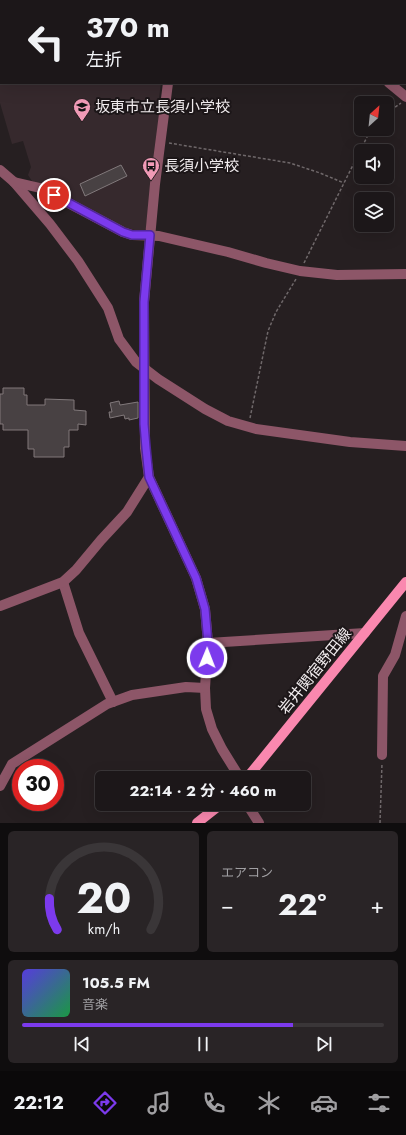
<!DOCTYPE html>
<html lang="ja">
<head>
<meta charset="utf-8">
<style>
	:root { --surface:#1c1719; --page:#292426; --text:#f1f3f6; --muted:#a09fa2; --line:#3a3638; --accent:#7c3aed }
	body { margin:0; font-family:Jost,"Noto Sans JP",sans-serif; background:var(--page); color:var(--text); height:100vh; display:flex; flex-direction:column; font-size:15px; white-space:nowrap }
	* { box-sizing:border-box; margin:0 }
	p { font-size:13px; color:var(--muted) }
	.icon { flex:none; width:22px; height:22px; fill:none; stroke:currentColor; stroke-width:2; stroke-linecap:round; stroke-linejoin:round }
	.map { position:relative; height:823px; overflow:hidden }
	.drawer { display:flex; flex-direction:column; gap:8px; padding:8px; background:#0f0d0e; flex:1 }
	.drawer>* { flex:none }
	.guide { position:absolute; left:0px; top:0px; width:406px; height:84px; box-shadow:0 4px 16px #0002,0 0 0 1px var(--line); background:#1c1719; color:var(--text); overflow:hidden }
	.needle { width:26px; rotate:27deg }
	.tools { position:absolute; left:354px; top:96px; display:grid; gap:8px }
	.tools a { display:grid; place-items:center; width:40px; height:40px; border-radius:6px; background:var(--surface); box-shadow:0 4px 16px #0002,0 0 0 1px var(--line); font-size:20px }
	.speed { position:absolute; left:12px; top:759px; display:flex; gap:8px; font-size:20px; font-weight:700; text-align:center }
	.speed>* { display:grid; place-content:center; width:52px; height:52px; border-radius:50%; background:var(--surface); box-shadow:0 4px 16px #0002,0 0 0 1px var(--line); line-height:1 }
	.speed .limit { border:6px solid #d22; background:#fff; color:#111 }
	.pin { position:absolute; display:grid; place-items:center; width:34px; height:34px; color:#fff; margin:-17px; border:2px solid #fff; border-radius:50%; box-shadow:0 1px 4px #0007 }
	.me { position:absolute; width:44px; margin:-22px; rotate:1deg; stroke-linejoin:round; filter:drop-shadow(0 0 3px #0008) }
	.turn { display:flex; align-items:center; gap:14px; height:84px; padding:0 20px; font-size:18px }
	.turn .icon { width:52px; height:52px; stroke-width:2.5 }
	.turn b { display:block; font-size:28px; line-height:34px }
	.big { font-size:30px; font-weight:700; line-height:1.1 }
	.drawer .widget { flex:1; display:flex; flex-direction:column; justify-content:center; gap:6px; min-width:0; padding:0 14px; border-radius:6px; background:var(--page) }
	.drawer .dial { align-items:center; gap:0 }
	.dial svg { height:104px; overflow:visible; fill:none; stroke:var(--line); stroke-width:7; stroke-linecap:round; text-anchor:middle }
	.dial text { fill:var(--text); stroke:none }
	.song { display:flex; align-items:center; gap:12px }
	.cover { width:48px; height:48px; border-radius:6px; background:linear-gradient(135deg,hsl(250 70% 55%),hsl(140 70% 35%)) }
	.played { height:4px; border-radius:2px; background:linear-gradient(90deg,var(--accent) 75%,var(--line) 75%) }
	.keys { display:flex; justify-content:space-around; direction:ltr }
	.heat { display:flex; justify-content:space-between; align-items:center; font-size:22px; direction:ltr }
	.drawer .tiles { flex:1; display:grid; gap:8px; grid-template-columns:1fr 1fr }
	.widget:last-child { grid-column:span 2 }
	.trip { position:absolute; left:95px; top:771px; width:216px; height:40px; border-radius:6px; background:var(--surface); box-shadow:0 4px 16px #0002,0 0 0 1px var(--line); font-weight:700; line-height:40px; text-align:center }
	.tab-bar { display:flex; height:64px; justify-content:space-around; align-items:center; background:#0b090a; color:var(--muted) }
	.tab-bar .icon { width:28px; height:28px }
	.tab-bar .active { color:var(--accent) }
	.tab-bar b { font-size:18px; color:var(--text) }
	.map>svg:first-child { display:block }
</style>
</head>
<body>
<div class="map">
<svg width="406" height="823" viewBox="0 0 406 823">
	<rect width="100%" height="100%" fill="#261f21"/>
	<!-- built -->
	<polygon fill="#36292d" points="0,8 1,8 1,83 161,83 159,98 161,103 146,229 142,232 123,227 32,181 28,175 31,167 23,141 12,144 0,103"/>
	<!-- building -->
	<g fill="#484143" stroke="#81797b">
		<polygon points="121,165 127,176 85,196 80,184"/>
		<polygon points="3,388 24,388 24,395 27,395 27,405 45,405 45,399 74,400 74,410 86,411 86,425 78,424 78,430 69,430 69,447 64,447 64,457 34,457 34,449 28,449 28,430 3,430 3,424 0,424 0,394 3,394"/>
		<polygon points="119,401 120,405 138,402 138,418 129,420 129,418 125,419 124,415 110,418 109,412 112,412 110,403"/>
	</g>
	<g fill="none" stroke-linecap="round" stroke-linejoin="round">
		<!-- path -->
		<g stroke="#6f686a" stroke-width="1.5" stroke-dasharray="3 2" stroke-linecap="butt">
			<polyline points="387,113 401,103"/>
			<polyline points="169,143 290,163 320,173 344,183"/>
			<polyline points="304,263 371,129"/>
			<polyline points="250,418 268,331 276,312 296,279"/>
			<polyline points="380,823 382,763"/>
		</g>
		<!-- minor -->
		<g stroke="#8d5668" stroke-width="10">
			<polyline points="81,0 83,1"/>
			<polyline points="285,0 286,1"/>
			<polyline points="13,1 16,0"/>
			<polyline points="178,1 178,0"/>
			<polyline points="0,4 1,4"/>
			<polyline points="168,83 155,184 144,302 145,448 149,477 196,578 205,609 208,643 205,688 206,709 212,729 222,749 240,778"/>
			<polyline points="389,83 406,97"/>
			<polyline points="0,170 14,182 50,224 78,261 108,308 119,339 136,362 158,379 205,409 228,421 256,429 350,442 406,446"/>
			<polyline points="14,182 40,188 123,232 132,235 159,236 228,252 266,263 300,271 337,275 406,274"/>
			<polyline points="63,582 79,633 113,702"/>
			<polyline points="0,606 63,582 76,570 101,540 127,512 149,477"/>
			<polyline points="208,643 365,633"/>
			<polyline points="382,755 383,676 395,655 406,616"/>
			<polyline points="0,786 12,764 107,704 132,695 186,687 205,688"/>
			<polyline points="247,804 259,823"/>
		</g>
		<!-- major -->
		<g stroke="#fa88af" stroke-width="10">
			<polyline points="247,778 406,582"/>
			<polyline points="197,823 221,804"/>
		</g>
	</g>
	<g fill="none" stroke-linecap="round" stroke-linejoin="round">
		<defs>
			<polyline id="route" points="54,195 123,232 132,235 150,235 144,302 144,424 146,448 149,477 196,578 205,609 208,643 207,658"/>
		</defs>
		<!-- route casing -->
		<use href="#route" stroke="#51269a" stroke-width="10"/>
		<!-- route -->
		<use href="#route" stroke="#7c3aed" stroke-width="7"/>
	</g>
	<!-- icons -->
	<defs>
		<symbol id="school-pin" viewBox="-11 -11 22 30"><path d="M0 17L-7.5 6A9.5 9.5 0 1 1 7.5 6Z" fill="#f09ab6" stroke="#1c1618"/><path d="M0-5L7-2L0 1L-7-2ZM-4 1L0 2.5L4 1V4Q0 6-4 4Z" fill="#111"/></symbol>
		<symbol id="bus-pin" viewBox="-11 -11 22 30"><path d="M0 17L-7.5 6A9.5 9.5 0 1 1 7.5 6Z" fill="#f09ab6" stroke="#1c1618"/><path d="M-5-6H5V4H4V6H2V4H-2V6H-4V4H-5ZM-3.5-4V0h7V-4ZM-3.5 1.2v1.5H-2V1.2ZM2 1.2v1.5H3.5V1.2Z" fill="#111"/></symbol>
	</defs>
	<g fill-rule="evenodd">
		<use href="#school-pin" x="72" y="97" width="20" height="27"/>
		<use href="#bus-pin" x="141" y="156" width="20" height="27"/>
	</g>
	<g text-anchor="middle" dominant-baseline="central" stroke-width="4" stroke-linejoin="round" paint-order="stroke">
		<!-- poi labels -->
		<g font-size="15" fill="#f1ecee" stroke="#1c1618" text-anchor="start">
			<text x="95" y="107">坂東市立長須小学校</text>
			<text x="164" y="166">長須小学校</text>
		</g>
		<!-- street labels -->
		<g font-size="15" fill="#f1ecee" stroke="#1c1618">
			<text transform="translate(315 671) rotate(-51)">岩井関宿野田線</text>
		</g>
	</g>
</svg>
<div class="tools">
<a><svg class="needle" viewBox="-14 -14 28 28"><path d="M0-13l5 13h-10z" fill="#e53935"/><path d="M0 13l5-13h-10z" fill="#a09fa2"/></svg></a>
<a><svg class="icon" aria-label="sound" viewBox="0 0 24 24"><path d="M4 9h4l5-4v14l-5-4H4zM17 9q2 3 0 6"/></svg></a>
<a><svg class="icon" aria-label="layers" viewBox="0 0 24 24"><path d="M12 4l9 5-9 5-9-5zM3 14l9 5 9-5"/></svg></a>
</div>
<div class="speed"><div class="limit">30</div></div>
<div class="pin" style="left:54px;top:195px;background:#d93025"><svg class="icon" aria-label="arrive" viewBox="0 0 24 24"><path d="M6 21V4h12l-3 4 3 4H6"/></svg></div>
<svg class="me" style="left:207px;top:658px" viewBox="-20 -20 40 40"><circle r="17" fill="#7c3aed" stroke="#fff" stroke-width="3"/><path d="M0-11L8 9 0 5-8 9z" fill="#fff"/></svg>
<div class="trip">22:14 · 2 分 · 460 m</div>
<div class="guide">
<div class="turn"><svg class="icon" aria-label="left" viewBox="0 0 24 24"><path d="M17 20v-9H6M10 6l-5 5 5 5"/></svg><div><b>370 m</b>左折</div></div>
</div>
</div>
<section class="drawer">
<div class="tiles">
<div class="widget dial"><svg viewBox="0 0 100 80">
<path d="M14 69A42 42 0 1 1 86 69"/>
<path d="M14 69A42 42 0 0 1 8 45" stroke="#7c3aed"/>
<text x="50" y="56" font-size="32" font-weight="700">20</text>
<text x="50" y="72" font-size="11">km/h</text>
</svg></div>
<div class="widget"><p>エアコン</p>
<div class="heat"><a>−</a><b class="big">22°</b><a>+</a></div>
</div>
<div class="widget">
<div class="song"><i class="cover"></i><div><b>105.5 FM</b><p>音楽</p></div></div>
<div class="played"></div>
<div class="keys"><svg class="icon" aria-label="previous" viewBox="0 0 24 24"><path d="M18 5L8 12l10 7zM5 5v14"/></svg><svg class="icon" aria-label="pause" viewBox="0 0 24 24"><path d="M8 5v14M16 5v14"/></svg><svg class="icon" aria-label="next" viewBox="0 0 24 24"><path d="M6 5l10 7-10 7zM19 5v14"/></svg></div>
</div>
</div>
</section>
<nav class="tab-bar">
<b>22:12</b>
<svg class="icon active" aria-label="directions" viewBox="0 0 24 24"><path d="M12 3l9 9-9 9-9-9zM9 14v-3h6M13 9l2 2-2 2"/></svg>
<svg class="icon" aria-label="music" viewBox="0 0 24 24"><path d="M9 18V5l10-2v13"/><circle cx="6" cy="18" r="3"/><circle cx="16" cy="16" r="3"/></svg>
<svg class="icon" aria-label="phone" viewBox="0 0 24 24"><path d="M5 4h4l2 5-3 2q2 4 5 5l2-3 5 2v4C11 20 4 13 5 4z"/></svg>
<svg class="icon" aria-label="climate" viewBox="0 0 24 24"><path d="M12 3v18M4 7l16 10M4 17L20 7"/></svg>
<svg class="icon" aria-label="car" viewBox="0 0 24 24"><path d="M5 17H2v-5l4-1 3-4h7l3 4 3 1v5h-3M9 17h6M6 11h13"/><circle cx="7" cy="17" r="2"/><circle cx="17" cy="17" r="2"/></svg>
<svg class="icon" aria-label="filters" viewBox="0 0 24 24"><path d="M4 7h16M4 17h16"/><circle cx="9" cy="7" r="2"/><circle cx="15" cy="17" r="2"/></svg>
</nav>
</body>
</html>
